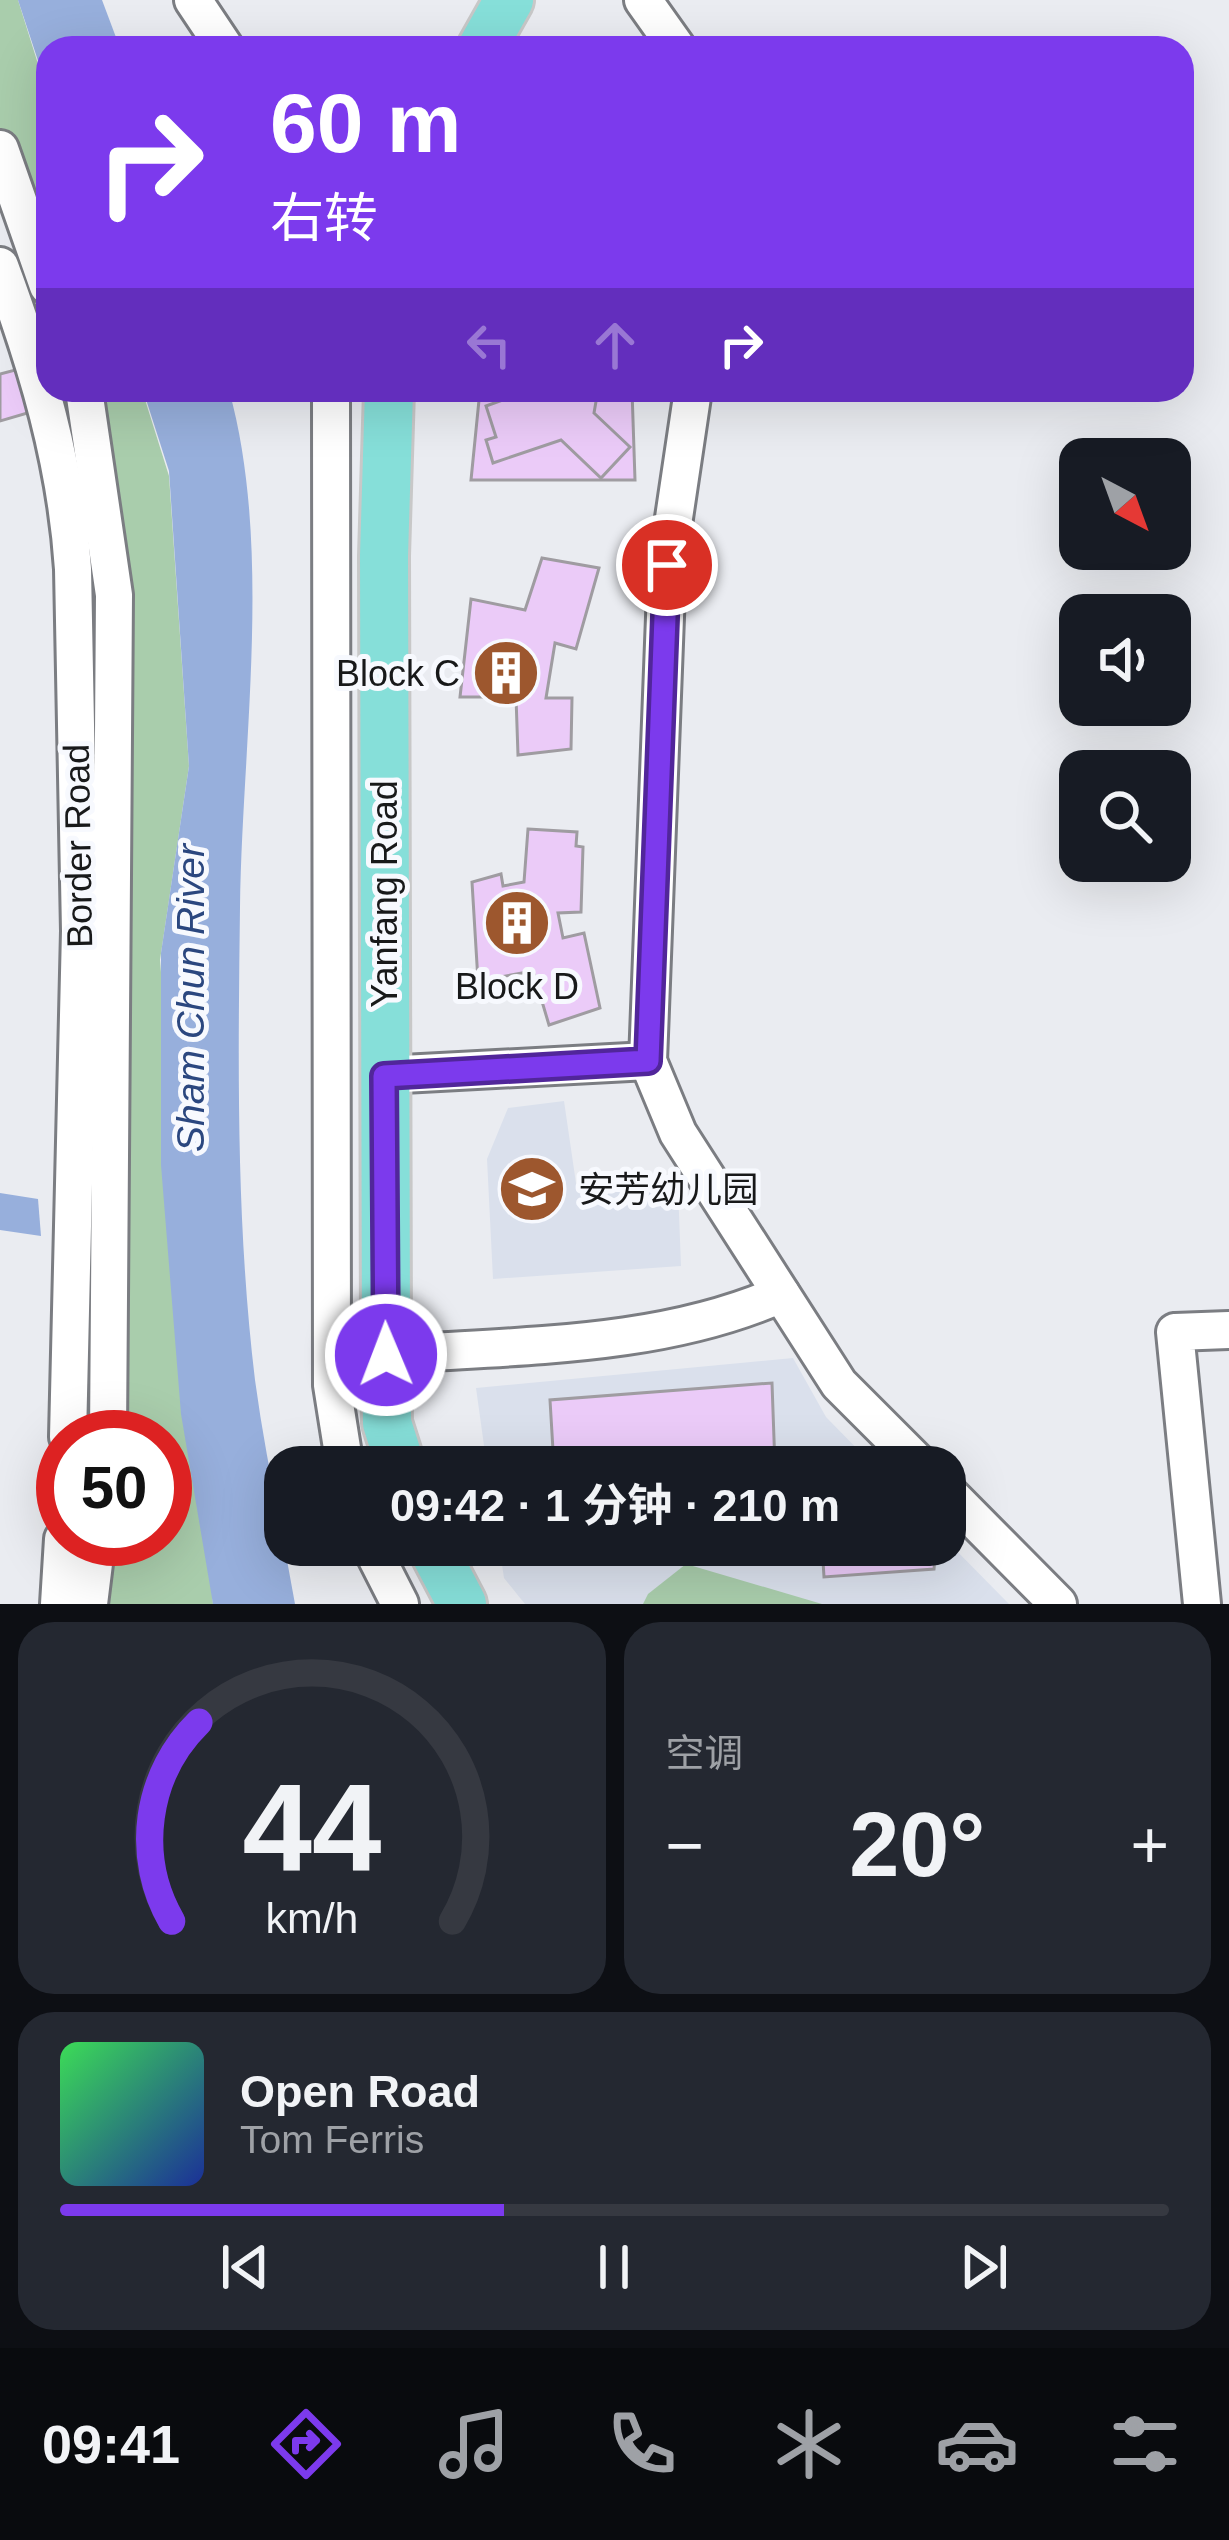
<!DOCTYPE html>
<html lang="zh">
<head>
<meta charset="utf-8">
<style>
	:root { --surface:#171b24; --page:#242831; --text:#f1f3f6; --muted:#9ea1a6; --line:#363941; --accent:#7c3aed }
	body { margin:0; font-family:Arial,"Noto Sans SC",sans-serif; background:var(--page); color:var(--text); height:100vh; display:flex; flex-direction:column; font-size:45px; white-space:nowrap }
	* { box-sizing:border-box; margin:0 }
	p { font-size:39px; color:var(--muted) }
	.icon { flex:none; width:66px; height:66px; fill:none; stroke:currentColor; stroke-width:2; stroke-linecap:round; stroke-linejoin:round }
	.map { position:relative; height:1604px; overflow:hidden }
	.details { display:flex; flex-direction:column; gap:18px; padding:18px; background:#0d0f14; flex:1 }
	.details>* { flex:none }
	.guide { position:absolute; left:36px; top:36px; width:1158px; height:366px; border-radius:36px; box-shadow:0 12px 48px #0002; background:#7c3aed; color:#fff; overflow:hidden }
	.needle { width:78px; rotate:139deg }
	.fabs { position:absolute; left:1059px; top:438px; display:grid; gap:24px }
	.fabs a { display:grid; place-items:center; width:132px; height:132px; border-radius:24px; background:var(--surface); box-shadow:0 12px 48px #0002; font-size:60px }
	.speed { position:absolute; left:36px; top:1410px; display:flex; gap:24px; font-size:60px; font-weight:700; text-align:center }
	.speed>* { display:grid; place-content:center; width:156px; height:156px; border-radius:50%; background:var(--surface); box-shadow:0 12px 48px #0002; line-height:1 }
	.speed .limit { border:18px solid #d22; background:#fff; color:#111 }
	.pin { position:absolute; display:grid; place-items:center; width:102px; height:102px; color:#fff; margin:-51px; border:6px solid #fff; border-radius:50%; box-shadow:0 3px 12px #0007 }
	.me { position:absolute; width:132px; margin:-66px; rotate:359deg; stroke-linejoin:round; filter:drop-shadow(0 0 9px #0008) }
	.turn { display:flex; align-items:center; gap:42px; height:252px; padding:0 36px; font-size:54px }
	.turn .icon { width:156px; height:156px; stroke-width:2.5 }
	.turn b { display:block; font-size:84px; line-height:102px }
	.lanes { display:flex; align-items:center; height:114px; padding:0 36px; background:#0003; justify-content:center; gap:60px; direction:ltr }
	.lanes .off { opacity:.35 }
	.big { font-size:90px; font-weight:700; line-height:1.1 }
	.details .card { flex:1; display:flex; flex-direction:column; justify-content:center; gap:18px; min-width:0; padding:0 42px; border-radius:36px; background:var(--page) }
	.details .dial { align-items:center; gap:0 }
	.dial svg { height:312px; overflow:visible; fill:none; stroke:var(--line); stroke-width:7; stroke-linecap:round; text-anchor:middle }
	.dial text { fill:var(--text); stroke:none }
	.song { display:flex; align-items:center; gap:36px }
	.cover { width:144px; height:144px; border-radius:18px; background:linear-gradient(135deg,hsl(130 70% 55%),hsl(230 70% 35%)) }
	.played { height:12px; border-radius:6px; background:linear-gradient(90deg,var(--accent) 40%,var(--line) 40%) }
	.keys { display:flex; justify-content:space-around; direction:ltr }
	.heat { display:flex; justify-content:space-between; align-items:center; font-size:66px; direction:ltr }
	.details .tiles { flex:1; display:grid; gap:18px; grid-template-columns:1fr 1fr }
	.card:last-child { grid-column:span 2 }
	.trip { position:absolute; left:264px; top:1446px; width:702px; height:120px; border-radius:36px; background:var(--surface); box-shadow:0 12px 48px #0002; font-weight:700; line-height:120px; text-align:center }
	.dock { display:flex; height:192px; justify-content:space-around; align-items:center; background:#090b0e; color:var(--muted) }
	.dock .icon { width:84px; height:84px }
	.dock .selected { color:var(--accent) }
	.dock b { font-size:54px; color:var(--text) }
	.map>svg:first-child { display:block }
</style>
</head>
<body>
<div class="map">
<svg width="1229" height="1604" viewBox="0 0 1229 1604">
	<rect width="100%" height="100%" fill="#eaecf1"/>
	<!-- built -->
	<g fill="#dae0ec">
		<polygon points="564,1101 577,1190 678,1188 681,1266 493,1279 487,1159 508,1108"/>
		<polygon points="793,1358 826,1417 875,1467 487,1467 476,1388"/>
		<polygon points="945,1539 1009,1604 525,1604 504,1578 499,1545 945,1545"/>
	</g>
	<!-- green -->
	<g fill="#a9cdac">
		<polygon points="0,0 18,0 48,96 48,337 0,190"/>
		<polygon points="64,390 142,390 169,476 189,766 160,960 213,1604 73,1604 75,1539 165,1539 165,1437 77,1437 98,595"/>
		<polygon points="686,1564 822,1604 643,1604 648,1594"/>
	</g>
	<!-- water -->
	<g fill="#97afdc">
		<polygon points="18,0 102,0 120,48 48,48 48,91"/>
		<path d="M143,390H229C273,549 242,743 240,907C238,1064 236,1223 255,1380C265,1455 282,1530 295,1604H213L181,1414L161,1165V953L189,766L169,471Z"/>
		<polygon points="0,1193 38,1199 41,1236 0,1230"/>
	</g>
	<!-- building -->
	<g fill="#ebcbf8" stroke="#9f9ca1" stroke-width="3">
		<polygon points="19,369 31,412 0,421 0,374"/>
		<polygon points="480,390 632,390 635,480 471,480"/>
		<polygon points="531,390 536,390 538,397 550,390 598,390 594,413 630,447 601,478 561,440 493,463 486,440 496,437 486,406"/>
		<polygon points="542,558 599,568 576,649 555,643 546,698 572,698 571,749 518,755 516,697 460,697 471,599 525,610"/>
		<polygon points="528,829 577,832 576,846 583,847 581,912 558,913 563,938 584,933 600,1008 549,1025 533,971 478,981 472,882 501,874 503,886 524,882"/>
		<polygon points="772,1383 775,1467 554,1467 550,1400"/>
		<polygon points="559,1545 761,1545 559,1558"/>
		<polygon points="822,1545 936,1545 934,1569 824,1577"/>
	</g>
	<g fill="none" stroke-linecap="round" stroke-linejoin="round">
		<defs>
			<g id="minor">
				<polyline points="193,0 225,48"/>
				<polyline points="643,0 677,48"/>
				<polyline points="0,149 48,286"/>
				<path d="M0,266C37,366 66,462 73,569L80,931L68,1437"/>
				<polyline points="84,390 114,595 108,1437"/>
				<polyline points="331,390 332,1385 345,1467"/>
				<polyline points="693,390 667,565 648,1061 678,1133 839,1384 922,1467"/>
				<polyline points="384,1075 648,1061"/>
				<path d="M386,1355C518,1345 659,1348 781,1294"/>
				<polyline points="945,1490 1058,1604"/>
				<polyline points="370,1545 400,1604"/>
				<polyline points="59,1604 63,1539"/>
				<polyline points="89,1604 97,1539"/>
				<polyline points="1202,1604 1175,1332 1229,1330"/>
			</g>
			<g id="major">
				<polyline points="482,48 509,0"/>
				<polyline points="389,390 384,556 386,1341 387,1423 401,1467"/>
				<polyline points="431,1545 462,1604"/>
			</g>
		</defs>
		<!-- minor casing -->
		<use href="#minor" stroke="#7b7d82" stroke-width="42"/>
		<!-- major casing -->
		<use href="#major" stroke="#c8c8c8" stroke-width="54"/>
		<!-- minor -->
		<use href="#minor" stroke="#fff" stroke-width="36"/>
		<!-- major -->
		<use href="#major" stroke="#86dfd9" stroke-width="48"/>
	</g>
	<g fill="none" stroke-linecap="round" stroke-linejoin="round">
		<defs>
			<polyline id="route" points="386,1355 384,1076 648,1061 667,565"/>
		</defs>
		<!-- route casing -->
		<use href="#route" stroke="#51269a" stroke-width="30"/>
		<!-- route -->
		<use href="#route" stroke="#7c3aed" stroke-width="21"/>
	</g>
	<!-- icons -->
	<defs>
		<symbol id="building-disc" viewBox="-11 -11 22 22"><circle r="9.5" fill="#9d572e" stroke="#f7f9fe"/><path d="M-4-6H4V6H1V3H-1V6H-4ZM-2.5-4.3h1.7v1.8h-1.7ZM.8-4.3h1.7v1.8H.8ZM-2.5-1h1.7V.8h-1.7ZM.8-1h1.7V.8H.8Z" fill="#fff"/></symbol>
		<symbol id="school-disc" viewBox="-11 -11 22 22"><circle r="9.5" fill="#9d572e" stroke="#f7f9fe"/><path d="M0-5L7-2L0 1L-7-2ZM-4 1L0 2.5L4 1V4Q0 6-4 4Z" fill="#fff"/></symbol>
	</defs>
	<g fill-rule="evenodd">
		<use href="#building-disc" x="468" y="635" width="76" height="76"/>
		<use href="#building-disc" x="479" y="885" width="76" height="76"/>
		<use href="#school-disc" x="494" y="1151" width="76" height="76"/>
	</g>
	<g text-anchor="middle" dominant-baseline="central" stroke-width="10" stroke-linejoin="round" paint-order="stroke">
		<!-- poi labels -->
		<g font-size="36" fill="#18191a" stroke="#f7f9fe" text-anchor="end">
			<text x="460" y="673">Block C</text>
			<text x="517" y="986" text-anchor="middle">Block D</text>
			<text x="578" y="1189" text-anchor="start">安芳幼儿园</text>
		</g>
		<!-- street labels -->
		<g font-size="36" fill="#18191a" stroke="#f7f9fe">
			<text transform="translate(78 846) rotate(-91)">Border Road</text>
			<text transform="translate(384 894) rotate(-90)">Yanfang Road</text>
		</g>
		<!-- water labels -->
		<g font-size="39" font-style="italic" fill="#2b477f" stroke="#f7f9fe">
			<text transform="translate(190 998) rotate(-90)">Sham Chun River</text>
		</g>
	</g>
</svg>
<div class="fabs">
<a><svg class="needle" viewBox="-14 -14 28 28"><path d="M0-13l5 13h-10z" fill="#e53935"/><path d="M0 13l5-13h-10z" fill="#9ea1a6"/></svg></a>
<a><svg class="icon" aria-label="sound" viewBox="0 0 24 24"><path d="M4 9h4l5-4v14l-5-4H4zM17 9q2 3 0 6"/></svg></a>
<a><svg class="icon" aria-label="search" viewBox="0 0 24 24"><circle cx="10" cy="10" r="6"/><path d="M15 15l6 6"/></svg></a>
</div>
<div class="speed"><div class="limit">50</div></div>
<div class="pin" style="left:667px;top:565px;background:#d93025"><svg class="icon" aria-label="arrive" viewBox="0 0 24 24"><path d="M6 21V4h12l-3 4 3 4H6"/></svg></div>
<svg class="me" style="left:386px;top:1355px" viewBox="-20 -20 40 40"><circle r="17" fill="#7c3aed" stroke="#fff" stroke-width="3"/><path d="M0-11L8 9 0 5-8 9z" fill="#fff"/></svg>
<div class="trip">09:42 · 1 分钟 · 210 m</div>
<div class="guide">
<div class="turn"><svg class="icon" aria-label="right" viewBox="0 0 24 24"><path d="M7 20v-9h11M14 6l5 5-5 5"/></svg><div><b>60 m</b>右转</div></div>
<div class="lanes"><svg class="icon off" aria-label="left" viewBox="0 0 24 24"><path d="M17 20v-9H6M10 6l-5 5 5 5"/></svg><svg class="icon off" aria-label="ahead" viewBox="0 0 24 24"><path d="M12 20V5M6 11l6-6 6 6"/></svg><svg class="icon" aria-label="right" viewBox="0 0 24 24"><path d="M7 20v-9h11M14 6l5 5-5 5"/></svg></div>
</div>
</div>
<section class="details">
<div class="tiles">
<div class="card dial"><svg viewBox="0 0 100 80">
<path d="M14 69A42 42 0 1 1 86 69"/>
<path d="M14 69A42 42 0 0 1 21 18" stroke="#7c3aed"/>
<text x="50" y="56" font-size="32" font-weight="700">44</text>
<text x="50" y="72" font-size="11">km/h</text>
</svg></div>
<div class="card"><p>空调</p>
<div class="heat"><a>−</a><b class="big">20°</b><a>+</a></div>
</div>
<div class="card">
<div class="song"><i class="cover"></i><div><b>Open Road</b><p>Tom Ferris</p></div></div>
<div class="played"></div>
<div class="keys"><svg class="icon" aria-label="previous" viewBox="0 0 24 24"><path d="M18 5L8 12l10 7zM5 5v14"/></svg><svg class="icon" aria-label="pause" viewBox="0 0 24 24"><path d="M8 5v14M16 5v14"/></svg><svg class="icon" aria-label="next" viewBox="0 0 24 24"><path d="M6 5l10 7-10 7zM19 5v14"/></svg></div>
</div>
</div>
</section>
<nav class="dock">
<b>09:41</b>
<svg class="icon selected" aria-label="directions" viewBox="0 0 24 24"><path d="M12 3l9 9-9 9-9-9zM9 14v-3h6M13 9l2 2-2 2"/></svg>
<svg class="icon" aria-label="music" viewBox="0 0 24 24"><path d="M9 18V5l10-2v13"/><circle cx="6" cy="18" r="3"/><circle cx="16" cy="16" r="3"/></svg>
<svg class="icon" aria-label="phone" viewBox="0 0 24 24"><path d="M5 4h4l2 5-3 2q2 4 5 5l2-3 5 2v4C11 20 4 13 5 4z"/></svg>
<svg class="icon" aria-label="climate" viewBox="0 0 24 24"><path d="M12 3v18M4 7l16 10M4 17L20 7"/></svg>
<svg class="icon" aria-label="car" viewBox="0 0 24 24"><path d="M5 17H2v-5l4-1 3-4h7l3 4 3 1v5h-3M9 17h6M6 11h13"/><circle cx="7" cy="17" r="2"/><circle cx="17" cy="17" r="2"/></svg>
<svg class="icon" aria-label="filters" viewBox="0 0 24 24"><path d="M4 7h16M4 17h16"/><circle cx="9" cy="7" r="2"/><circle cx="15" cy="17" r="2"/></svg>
</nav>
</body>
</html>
